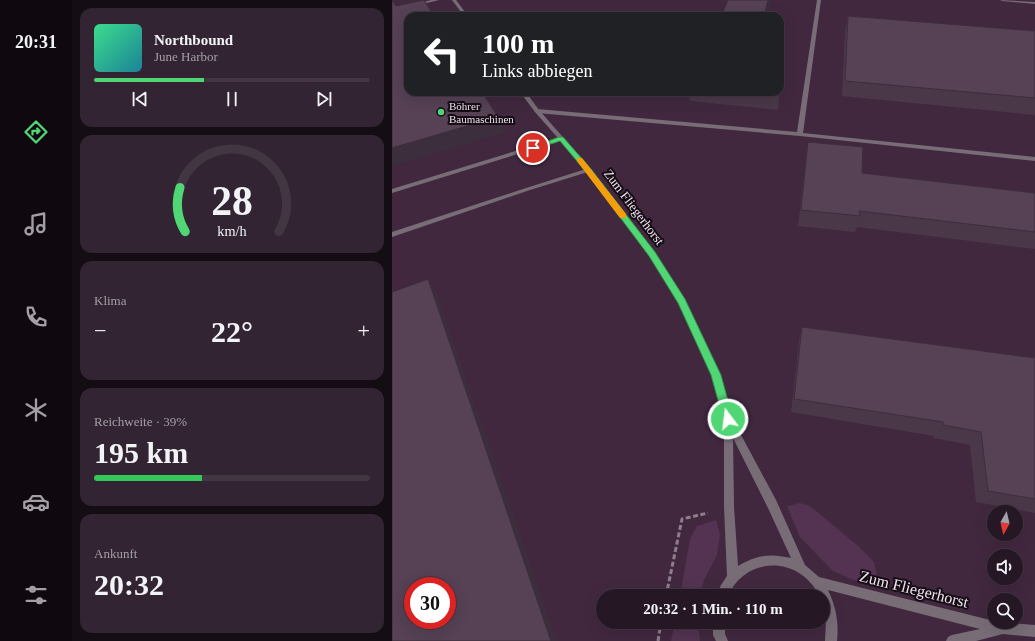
<!DOCTYPE html>
<html lang="de">
<head>
<meta charset="utf-8">
<style>
	:root { --surface:#261725; --page:#322432; --text:#f1f3f6; --muted:#a49fa7; --line:#423642; --accent:#50d674 }
	body { margin:0; font-family:"Times New Roman",serif; background:var(--page); color:var(--text); height:100vh; display:flex; flex-direction:column; font-size:15px; white-space:nowrap }
	* { box-sizing:border-box; margin:0 }
	p { font-size:13px; color:var(--muted) }
	.icon { flex:none; width:22px; height:22px; fill:none; stroke:currentColor; stroke-width:2; stroke-linecap:round; stroke-linejoin:round }
	.map { position:relative; flex:1; overflow:hidden }
	.drawer { display:flex; flex-direction:column; gap:8px; padding:8px; background:#150d14; width:320px }
	.drawer>* { flex:none }
	.hud { position:absolute; left:12px; top:12px; width:380px; height:84px; border-radius:12px; box-shadow:0 4px 16px #0002,0 0 0 1px var(--line); background:#202124; color:#fff; overflow:hidden }
	.needle { width:26px; rotate:188deg }
	.controls { position:absolute; left:595px; top:505px; display:grid; gap:8px }
	.controls a { display:grid; place-items:center; width:36px; height:36px; border-radius:50%; background:var(--surface); box-shadow:0 4px 16px #0002,0 0 0 1px var(--line); font-size:20px }
	.speed { position:absolute; left:12px; top:577px; display:flex; gap:8px; font-size:20px; font-weight:700; text-align:center }
	.speed>* { display:grid; place-content:center; width:52px; height:52px; border-radius:50%; background:var(--surface); box-shadow:0 4px 16px #0002,0 0 0 1px var(--line); line-height:1 }
	.speed .limit { border:6px solid #d22; background:#fff; color:#111 }
	.pin { position:absolute; display:grid; place-items:center; width:34px; height:34px; color:#fff; margin:-17px; border:2px solid #fff; border-radius:50%; box-shadow:0 1px 4px #0007 }
	.me { position:absolute; width:44px; margin:-22px; rotate:345deg; stroke-linejoin:round; filter:drop-shadow(0 0 3px #0008) }
	.turn { display:flex; align-items:center; gap:14px; height:84px; padding:0 12px; font-size:18px }
	.turn .icon { width:52px; height:52px; stroke-width:2.5 }
	.turn b { display:block; font-size:28px; line-height:34px }
	.big { font-size:30px; font-weight:600; line-height:1.1 }
	.drawer .widget { flex:1; display:flex; flex-direction:column; justify-content:center; gap:6px; min-width:0; padding:0 14px; border-radius:12px; background:var(--page) }
	.drawer .dial { align-items:center; gap:0 }
	.dial svg { height:104px; overflow:visible; fill:none; stroke:var(--line); stroke-width:7; stroke-linecap:round; text-anchor:middle }
	.dial text { fill:var(--text); stroke:none }
	.song { display:flex; align-items:center; gap:12px }
	.cover { width:48px; height:48px; border-radius:6px; background:linear-gradient(135deg,hsl(150 70% 55%),hsl(190 70% 35%)) }
	.played { height:4px; border-radius:2px; background:linear-gradient(90deg,var(--accent) 40%,var(--line) 40%) }
	.keys { display:flex; justify-content:space-around; direction:ltr }
	.heat { display:flex; justify-content:space-between; align-items:center; font-size:22px; direction:ltr }
	.charge { height:6px; border-radius:3px; background:linear-gradient(90deg,#34c759 39%,var(--line) 0) }
	.trip { position:absolute; left:204px; top:589px; width:234px; height:40px; border-radius:20px; background:var(--surface); box-shadow:0 4px 16px #0002,0 0 0 1px var(--line); font-weight:600; line-height:40px; text-align:center }
	main { display:flex; flex:1; min-height:0 }
	.dock { display:flex; flex-direction:column; width:72px; justify-content:space-around; align-items:center; background:#0f090f; color:var(--muted) }
	.dock .icon { width:28px; height:28px }
	.dock .on { color:var(--accent) }
	.dock b { font-size:18px; color:var(--text) }
	.map>svg:first-child { display:block }
</style>
</head>
<body>
<main>
<nav class="dock">
<b>20:31</b>
<svg class="icon on" aria-label="directions" viewBox="0 0 24 24"><path d="M12 3l9 9-9 9-9-9zM9 14v-3h6M13 9l2 2-2 2"/></svg>
<svg class="icon" aria-label="music" viewBox="0 0 24 24"><path d="M9 18V5l10-2v13"/><circle cx="6" cy="18" r="3"/><circle cx="16" cy="16" r="3"/></svg>
<svg class="icon" aria-label="phone" viewBox="0 0 24 24"><path d="M5 4h4l2 5-3 2q2 4 5 5l2-3 5 2v4C11 20 4 13 5 4z"/></svg>
<svg class="icon" aria-label="climate" viewBox="0 0 24 24"><path d="M12 3v18M4 7l16 10M4 17L20 7"/></svg>
<svg class="icon" aria-label="car" viewBox="0 0 24 24"><path d="M5 17H2v-5l4-1 3-4h7l3 4 3 1v5h-3M9 17h6M6 11h13"/><circle cx="7" cy="17" r="2"/><circle cx="17" cy="17" r="2"/></svg>
<svg class="icon" aria-label="filters" viewBox="0 0 24 24"><path d="M4 7h16M4 17h16"/><circle cx="9" cy="7" r="2"/><circle cx="15" cy="17" r="2"/></svg>
</nav>
<section class="drawer">
<div class="widget">
<div class="song"><i class="cover"></i><div><b>Northbound</b><p>June Harbor</p></div></div>
<div class="played"></div>
<div class="keys"><svg class="icon" aria-label="previous" viewBox="0 0 24 24"><path d="M18 5L8 12l10 7zM5 5v14"/></svg><svg class="icon" aria-label="pause" viewBox="0 0 24 24"><path d="M8 5v14M16 5v14"/></svg><svg class="icon" aria-label="next" viewBox="0 0 24 24"><path d="M6 5l10 7-10 7zM19 5v14"/></svg></div>
</div>
<div class="widget dial"><svg viewBox="0 0 100 80">
<path d="M14 69A42 42 0 1 1 86 69"/>
<path d="M14 69A42 42 0 0 1 10 35" stroke="#50d674"/>
<text x="50" y="56" font-size="32" font-weight="700">28</text>
<text x="50" y="72" font-size="11">km/h</text>
</svg></div>
<div class="widget"><p>Klima</p>
<div class="heat"><a>−</a><b class="big">22°</b><a>+</a></div>
</div>
<div class="widget"><p>Reichweite · 39%</p><b class="big">195 km</b><div class="charge"></div></div>
<div class="widget"><p>Ankunft</p><b class="big">20:32</b></div>
</section>
<div class="map">
<svg width="643" height="641" viewBox="0 0 643 641">
	<rect width="100%" height="100%" fill="#331f31"/>
	<!-- built -->
	<path fill="#41283f" fill-rule="evenodd" d="M0,0H643V641H0ZM16,16H388V92H16ZM602,512H624V534H602ZM602,556H624V578H602ZM21,586H55V620H21ZM211,596H431V622H211ZM602,600H624V622H602Z"/>
	<!-- green -->
	<g fill="#533351">
		<polygon points="408,503 418,506 466,546 482,562 487,585 461,580 441,571 408,537 395,506"/>
		<polygon points="324,520 328,535 325,555 312,580 308,596 288,596 298,539 305,526"/>
		<polygon points="283,622 306,622 308,641 279,641"/>
	</g>
	<g fill="none" stroke-linecap="round" stroke-linejoin="round">
		<!-- path -->
		<g stroke="#8e7d8c" stroke-width="3" stroke-dasharray="5 2.5" stroke-linecap="butt">
			<polyline points="274,596 290,519 316,513"/>
			<polyline points="266,641 269,622"/>
		</g>
		<!-- lane -->
		<g fill="#786d77" fill-rule="evenodd">
			<polygon points="39,0 47,0 23,6 21,5"/>
			<polygon points="425,0 429,0 411,133 643,157 643,161 408,136 145,113 142,111 145,109 405,132"/>
			<polygon points="608,0 643,2 643,4 610,1"/>
			<polygon points="169,137 172,139 171,140 0,193 0,189"/>
			<polygon points="197,168 199,169 199,171 135,191 0,237 0,232 131,189"/>
		</g>
		<!-- street -->
		<g fill="#786d77" fill-rule="evenodd">
			<polygon points="60,0 64,0 76,16 72,16"/>
			<path d="M128,92H134L147,110L199,169L263,252L293,300L328,375L340,418L384,500L413,565L427,577L602,621V622L643,625V637L611,634L584,641H554L556,637L560,635L588,629L436,590C444,607 447,622 445,641H433L434,621L431,604V596H427C409,556 353,555 336,596H324L329,585L335,576L332,507V420L320,375L287,303L257,256L195,171L143,112ZM341,438L376,508L399,558C377,553 365,555 346,566L342,507Z"/>
			<polygon points="321,622 333,622 333,634 336,641 324,641 321,635"/>
		</g>
	</g>
	<!-- wall -->
	<g fill="#4a3849">
		<polygon points="456,16 643,31 643,115 450,96 453,31"/>
		<polygon points="391,86 386,110 298,101 297,92 388,92"/>
		<polygon points="416,142 470,173 643,193 643,249 465,227 463,232 406,226 414,158"/>
		<polygon points="410,327 643,358 643,513 584,502 578,445 542,438 542,436 399,412 407,342"/>
	</g>
	<!-- shaded-wall -->
	<g fill="#3c2e3c">
		<polygon points="376,0 379,0 375,16 372,16"/>
		<polygon points="392,70 391,86 386,110 387,94"/>
		<polygon points="106,117 111,133 0,166 0,148"/>
		<polygon points="36,279 44,292 165,641 159,641"/>
	</g>
	<!-- building -->
	<g fill="#564155" stroke="#3c2e3c" fill-rule="evenodd">
		<polygon points="0,0 4,6 32,0 42,16 16,16 16,92 90,92 106,117 0,148"/>
		<polygon points="336,0 376,0 372,16 329,16"/>
		<polygon points="456,16 643,31 643,98 453,81"/>
		<polygon points="388,70 392,70 388,92"/>
		<polygon points="363,92 388,92 387,94"/>
		<polygon points="416,142 471,147 470,173 643,193 643,232 467,211 468,216 409,210"/>
		<path d="M36,279L159,641H0V292ZM21,586H55V620H21Z"/>
		<polygon points="410,327 643,358 643,499 596,491 589,432 551,425 551,422 402,399"/>
	</g>
	<!-- route -->
	<polygon fill="#50d674" stroke="#348b4b" points="167,137 171,137 199,169 263,252 293,299 329,375 341,419 340,422 336,423 332,422 319,375 286,303 257,256 194,172 168,141 141,150 137,148"/>
	<!-- slow -->
	<polygon fill="#f59e0b" points="185,158 190,158 234,214 234,218 228,218 185,161"/>
	<!-- markers -->
	<circle fill="#50d674" stroke="#150d15" stroke-width="1.5" cx="49" cy="112" r="4"/>
	<g text-anchor="middle" dominant-baseline="central" stroke-width="4" stroke-linejoin="round" paint-order="stroke">
		<!-- far-poi labels -->
		<g font-size="11" fill="#f0e2ee" stroke="#150d15" text-anchor="start">
			<text x="57" y="106">Böhrer<tspan x="57" dy="13">Baumaschinen</tspan></text>
		</g>
		<!-- street labels -->
		<g font-size="13" fill="#f0e2ee" stroke="#150d15">
			<text transform="translate(242 207) rotate(53)">Zum Fliegerhorst</text>
		</g>
		<!-- near-street labels -->
		<g font-size="16" fill="#f0e2ee" stroke="#150d15">
			<text transform="translate(522 589) rotate(14)">Zum Fliegerhorst</text>
		</g>
	</g>
</svg>
<div class="controls">
<a><svg class="needle" viewBox="-14 -14 28 28"><path d="M0-13l5 13h-10z" fill="#e53935"/><path d="M0 13l5-13h-10z" fill="#a49fa7"/></svg></a>
<a><svg class="icon" aria-label="sound" viewBox="0 0 24 24"><path d="M4 9h4l5-4v14l-5-4H4zM17 9q2 3 0 6"/></svg></a>
<a><svg class="icon" aria-label="search" viewBox="0 0 24 24"><circle cx="10" cy="10" r="6"/><path d="M15 15l6 6"/></svg></a>
</div>
<div class="speed"><div class="limit">30</div></div>
<div class="pin" style="left:141px;top:148px;background:#d93025"><svg class="icon" aria-label="arrive" viewBox="0 0 24 24"><path d="M6 21V4h12l-3 4 3 4H6"/></svg></div>
<svg class="me" style="left:336px;top:419px" viewBox="-20 -20 40 40"><circle r="17" fill="#50d674" stroke="#fff" stroke-width="3"/><path d="M0-11L8 9 0 5-8 9z" fill="#fff"/></svg>
<div class="trip">20:32 · 1 Min. · 110 m</div>
<div class="hud">
<div class="turn"><svg class="icon" aria-label="left" viewBox="0 0 24 24"><path d="M17 20v-9H6M10 6l-5 5 5 5"/></svg><div><b>100 m</b>Links abbiegen</div></div>
</div>
</div>
</main>
</body>
</html>
